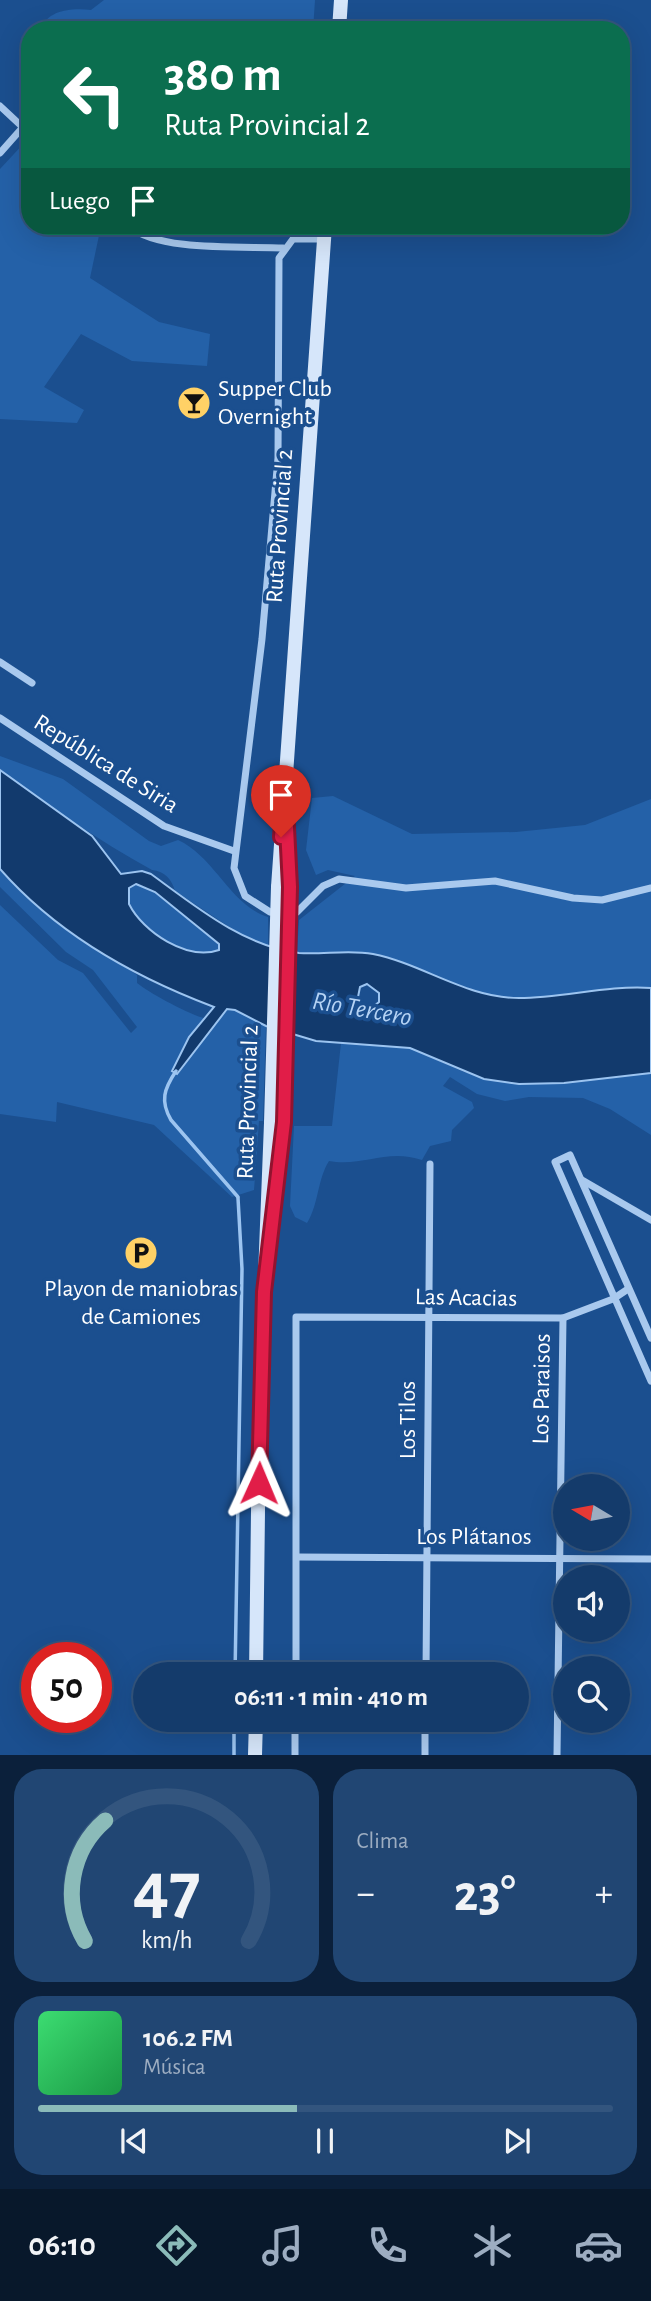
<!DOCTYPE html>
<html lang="es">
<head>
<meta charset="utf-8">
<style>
	:root { --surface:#143b6b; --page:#214673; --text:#f1f3f6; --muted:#9dadc1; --line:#33557e; --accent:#8bbbb9 }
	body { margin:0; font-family:"Alegreya Sans",sans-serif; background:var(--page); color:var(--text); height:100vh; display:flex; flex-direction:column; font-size:26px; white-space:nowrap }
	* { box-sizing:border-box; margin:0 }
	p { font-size:23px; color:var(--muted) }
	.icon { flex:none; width:38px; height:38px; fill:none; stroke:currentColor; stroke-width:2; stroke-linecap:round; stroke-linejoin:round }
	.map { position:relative; height:1755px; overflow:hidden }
	.panel { display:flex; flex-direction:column; gap:14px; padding:14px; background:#0b203b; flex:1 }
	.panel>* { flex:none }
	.top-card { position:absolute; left:21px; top:21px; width:609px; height:214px; border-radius:28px; box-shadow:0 7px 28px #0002,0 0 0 2px var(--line); background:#0b6e4f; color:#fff; overflow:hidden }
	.needle { width:46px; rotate:280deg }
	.tools { position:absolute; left:553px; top:1474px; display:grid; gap:14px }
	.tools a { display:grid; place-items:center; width:77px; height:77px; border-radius:50%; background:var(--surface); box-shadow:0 7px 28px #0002,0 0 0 2px var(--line); font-size:35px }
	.speed { position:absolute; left:21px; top:1642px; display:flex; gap:14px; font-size:35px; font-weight:700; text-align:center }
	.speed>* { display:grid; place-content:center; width:91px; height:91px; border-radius:50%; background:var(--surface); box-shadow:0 7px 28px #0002,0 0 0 2px var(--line); line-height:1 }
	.speed .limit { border:10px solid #d22; background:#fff; color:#111 }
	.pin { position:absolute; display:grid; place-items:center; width:60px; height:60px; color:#fff; margin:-72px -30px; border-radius:50% 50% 50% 0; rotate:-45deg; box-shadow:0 0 7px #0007 }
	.pin .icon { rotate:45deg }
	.me { position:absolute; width:77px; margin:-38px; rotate:1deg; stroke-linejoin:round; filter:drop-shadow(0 0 5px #0008) }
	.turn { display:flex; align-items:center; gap:24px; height:147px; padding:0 28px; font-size:32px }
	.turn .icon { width:91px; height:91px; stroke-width:2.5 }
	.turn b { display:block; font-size:49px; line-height:60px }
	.then { display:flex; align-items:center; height:66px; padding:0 28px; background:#0003; gap:14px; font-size:26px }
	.big { font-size:52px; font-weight:700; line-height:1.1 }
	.panel .tile { flex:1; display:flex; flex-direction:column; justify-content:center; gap:10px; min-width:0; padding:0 24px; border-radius:28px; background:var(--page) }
	.panel .dial { align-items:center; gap:0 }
	.dial svg { height:182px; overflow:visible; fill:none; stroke:var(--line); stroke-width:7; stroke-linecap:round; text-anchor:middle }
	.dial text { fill:var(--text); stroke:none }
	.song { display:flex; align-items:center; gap:21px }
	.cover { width:84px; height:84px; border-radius:10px; background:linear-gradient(135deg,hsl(140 70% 55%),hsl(140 70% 35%)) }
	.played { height:7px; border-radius:4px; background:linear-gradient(90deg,var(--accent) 45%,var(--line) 45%) }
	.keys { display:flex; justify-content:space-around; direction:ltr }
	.heat { display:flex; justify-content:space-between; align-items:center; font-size:38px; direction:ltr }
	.panel .tiles { flex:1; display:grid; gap:14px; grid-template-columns:1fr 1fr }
	.tile:last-child { grid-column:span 2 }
	.trip { position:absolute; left:133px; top:1662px; width:396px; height:70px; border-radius:35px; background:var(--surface); box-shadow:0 7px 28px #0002,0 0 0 2px var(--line); font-weight:700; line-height:70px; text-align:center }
	.menu { display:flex; height:112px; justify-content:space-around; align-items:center; background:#08182b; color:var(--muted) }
	.menu .icon { width:49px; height:49px }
	.menu .current { color:var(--accent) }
	.menu b { font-size:32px; color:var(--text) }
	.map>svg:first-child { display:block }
</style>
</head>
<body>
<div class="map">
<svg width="651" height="1755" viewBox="0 0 651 1755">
	<rect width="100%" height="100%" fill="#1b4f8f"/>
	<!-- green -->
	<g fill="#2461a8">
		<path d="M104,0H315L313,30H40C48,9 73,8 91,10Z"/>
		<polygon points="26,141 30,145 30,226 101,226 90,278 159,322 210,334 207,366 132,361 81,334 44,387 84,410 77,423 0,419 0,169"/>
		<path d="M0,756L63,779L149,841L161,846L178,840C215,857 230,905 268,917V947L246,938L175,891C172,880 165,871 152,870C99,841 49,806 0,770Z"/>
		<path d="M333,796L412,834L516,832L585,825L651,799V988C598,984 544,1007 492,996C450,988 413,962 371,954C347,950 322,954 297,953L299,920L355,876L328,870L316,875L306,850L312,798Z"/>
		<path d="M0,870C40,914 88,942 137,975V983C154,996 197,1019 218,1022L226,1009L235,1010L266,1026L263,1121H259L254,1190L232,1197L154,1125L57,1102L56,1122L0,1114V905L58,960L83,973L131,1033L137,1027L93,970L66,952L0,887Z"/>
		<path d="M136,884L155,892L219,944V950C187,961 143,932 129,904V888Z"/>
		<path d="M341,1043L410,1048L464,1072L519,1084L564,1083L651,1073V1135L610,1109L583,1098L529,1097L505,1101L477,1094L450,1077L443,1086L472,1102L474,1108L452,1130L451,1141L430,1146L422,1160C387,1148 363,1167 329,1161C317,1180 319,1204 307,1223L295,1217L290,1206L294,1126H332Z"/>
	</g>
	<!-- water -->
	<path fill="#123a6d" stroke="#9cc4f0" stroke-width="2" fill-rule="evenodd" d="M0,770L92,836L121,874L142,871L151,874C195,906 243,946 299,953C323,955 348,949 373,954C423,964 466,998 519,998C564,998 606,985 651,988V1073L564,1083L519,1084L484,1079L410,1048L316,1041L266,1026L235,1010L227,1009L177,1074L172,1071L189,1037L214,1007C134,977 57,934 0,869ZM136,884L155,892L219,944V950C187,961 143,932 129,904V888ZM367,984L379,993V1002L374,1006L364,1005L358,997L360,987Z"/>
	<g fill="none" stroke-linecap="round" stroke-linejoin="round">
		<!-- stream -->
		<g stroke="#9cc4f0" stroke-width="3.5">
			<path d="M176,1071C164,1089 160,1101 171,1120L238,1197"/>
			<polyline points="235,1675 242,1269 238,1198"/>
			<polyline points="234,1755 234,1720"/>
		</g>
		<!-- minor -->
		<g stroke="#a9c9ee" stroke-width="7">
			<polyline points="0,106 30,134"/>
			<polyline points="0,153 23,127"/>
			<path d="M129,226C157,252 244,246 283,248"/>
			<polyline points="0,662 32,683"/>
			<polyline points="0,718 164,826 234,851"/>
			<polyline points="270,912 245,896 234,868 262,639 278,458 279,258 293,239 324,239"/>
			<polyline points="297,912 323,886 339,879 406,888 495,881 573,898 602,900 651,888"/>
			<polyline points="582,1180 651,1220"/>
			<polyline points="651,1338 570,1155 555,1162 651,1381"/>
			<polyline points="297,1557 651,1559"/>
			<polyline points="296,1675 296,1317 563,1318 613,1299 628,1289"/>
			<polyline points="426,1675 430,1164"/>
			<polyline points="295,1755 295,1720"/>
			<polyline points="425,1755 425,1720"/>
			<polyline points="557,1755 563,1318"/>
		</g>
		<!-- secondary -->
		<g stroke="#d6e6fa" stroke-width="14">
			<polyline points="339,30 341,0"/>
			<polyline points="288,849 290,887"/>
			<polyline points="278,887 325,226"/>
			<polyline points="277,1183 284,1122"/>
			<polyline points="256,1675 259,1429 271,1123"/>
			<polyline points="255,1755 256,1720"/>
		</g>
		<!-- secondary-bridge -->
		<g stroke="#d6e6fa" stroke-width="14">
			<polyline points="284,1122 290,887"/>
			<polyline points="271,1123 278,887"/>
		</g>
	</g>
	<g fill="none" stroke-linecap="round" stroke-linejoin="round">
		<defs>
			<polyline id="route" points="259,1483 264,1292 284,1122 290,887 285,788 281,837"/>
		</defs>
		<!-- route casing -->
		<use href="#route" stroke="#92132f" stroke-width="18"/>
		<!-- route -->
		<use href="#route" stroke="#e11d48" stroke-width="12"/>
	</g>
	<!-- icons -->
	<defs>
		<symbol id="bar-disc" viewBox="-11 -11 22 22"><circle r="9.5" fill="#ffd166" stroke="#1b4f8f"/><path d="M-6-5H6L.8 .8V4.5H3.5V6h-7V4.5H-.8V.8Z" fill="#111"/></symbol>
		<symbol id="parking-disc" viewBox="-11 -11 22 22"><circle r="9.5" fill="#ffd166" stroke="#1b4f8f"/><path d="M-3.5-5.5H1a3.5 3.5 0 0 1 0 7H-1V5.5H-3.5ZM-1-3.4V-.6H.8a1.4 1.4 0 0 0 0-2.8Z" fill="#111"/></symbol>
	</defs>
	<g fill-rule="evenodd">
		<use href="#bar-disc" x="175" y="384" width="38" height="38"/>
		<use href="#parking-disc" x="122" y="1234" width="38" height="38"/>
	</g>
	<g text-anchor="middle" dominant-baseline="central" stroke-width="7" stroke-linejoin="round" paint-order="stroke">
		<!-- poi labels -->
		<g font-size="24" fill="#fff" stroke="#1b4f8f" text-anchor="start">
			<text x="218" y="389">Supper Club<tspan x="218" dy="28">Overnight</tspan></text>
			<text x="141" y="1289" text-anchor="middle">Playon de maniobras<tspan x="141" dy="28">de Camiones</tspan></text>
		</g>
		<!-- street labels -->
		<g font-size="24" fill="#fff" stroke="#1b4f8f">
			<text transform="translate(280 526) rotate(-86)">Ruta Provincial 2</text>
			<text transform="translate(106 764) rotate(32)">República de Siria</text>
			<text transform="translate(248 1102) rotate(-88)">Ruta Provincial 2</text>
			<text transform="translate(466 1298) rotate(1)">Las Acacias</text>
			<text transform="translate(542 1389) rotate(-89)">Los Paraisos</text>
			<text transform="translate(408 1420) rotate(-90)">Los Tilos</text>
			<text x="474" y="1537">Los Plátanos</text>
		</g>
		<!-- water labels -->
		<g font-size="26" font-style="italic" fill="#b5d3f5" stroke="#1b4f8f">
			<text transform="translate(362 1009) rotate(10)">Río Tercero</text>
		</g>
	</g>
</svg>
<div class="tools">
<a><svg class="needle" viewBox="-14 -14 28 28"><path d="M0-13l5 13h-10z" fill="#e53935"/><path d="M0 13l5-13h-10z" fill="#9dadc1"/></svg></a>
<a><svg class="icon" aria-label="sound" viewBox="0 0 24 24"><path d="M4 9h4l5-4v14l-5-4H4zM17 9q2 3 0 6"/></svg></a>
<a><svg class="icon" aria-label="search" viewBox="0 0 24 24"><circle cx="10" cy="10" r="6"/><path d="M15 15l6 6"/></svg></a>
</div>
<div class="speed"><div class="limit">50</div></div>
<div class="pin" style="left:281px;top:837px;background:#d93025"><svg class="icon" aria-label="arrive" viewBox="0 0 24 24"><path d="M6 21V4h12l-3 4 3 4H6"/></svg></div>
<svg class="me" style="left:259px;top:1483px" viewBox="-20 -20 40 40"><path d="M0-17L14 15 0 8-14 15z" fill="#e11d48" stroke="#fff" stroke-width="4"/></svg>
<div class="trip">06:11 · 1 min · 410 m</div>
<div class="top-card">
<div class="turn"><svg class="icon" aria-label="left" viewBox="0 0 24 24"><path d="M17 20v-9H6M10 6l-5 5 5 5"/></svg><div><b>380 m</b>Ruta Provincial 2</div></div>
<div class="then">Luego<svg class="icon" aria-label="arrive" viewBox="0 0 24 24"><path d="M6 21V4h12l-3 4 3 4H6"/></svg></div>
</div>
</div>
<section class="panel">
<div class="tiles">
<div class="tile dial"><svg viewBox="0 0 100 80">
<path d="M14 69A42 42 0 1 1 86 69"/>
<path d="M14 69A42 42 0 0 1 23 16" stroke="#8bbbb9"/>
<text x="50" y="56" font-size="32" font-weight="700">47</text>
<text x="50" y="72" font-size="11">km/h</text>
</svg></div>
<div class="tile"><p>Clima</p>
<div class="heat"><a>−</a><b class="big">23°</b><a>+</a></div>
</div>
<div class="tile">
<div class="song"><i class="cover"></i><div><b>106.2 FM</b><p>Música</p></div></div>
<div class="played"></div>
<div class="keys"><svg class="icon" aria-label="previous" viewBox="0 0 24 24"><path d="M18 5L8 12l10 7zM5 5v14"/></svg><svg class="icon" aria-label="pause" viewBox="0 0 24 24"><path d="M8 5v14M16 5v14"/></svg><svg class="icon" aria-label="next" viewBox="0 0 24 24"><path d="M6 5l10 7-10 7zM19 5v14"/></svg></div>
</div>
</div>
</section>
<nav class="menu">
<b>06:10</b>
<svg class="icon current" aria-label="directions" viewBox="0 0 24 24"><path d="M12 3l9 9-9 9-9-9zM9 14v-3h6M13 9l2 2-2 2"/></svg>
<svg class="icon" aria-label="music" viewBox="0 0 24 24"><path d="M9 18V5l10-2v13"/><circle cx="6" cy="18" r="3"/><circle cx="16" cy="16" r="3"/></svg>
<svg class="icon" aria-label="phone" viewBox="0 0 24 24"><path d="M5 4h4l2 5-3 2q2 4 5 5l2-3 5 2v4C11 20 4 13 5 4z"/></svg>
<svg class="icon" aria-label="climate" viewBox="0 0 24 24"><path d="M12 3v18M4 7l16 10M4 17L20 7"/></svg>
<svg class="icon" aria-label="car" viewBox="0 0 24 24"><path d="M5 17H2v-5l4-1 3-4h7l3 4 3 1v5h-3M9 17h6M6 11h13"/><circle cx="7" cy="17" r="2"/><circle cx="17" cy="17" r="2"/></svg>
</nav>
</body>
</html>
